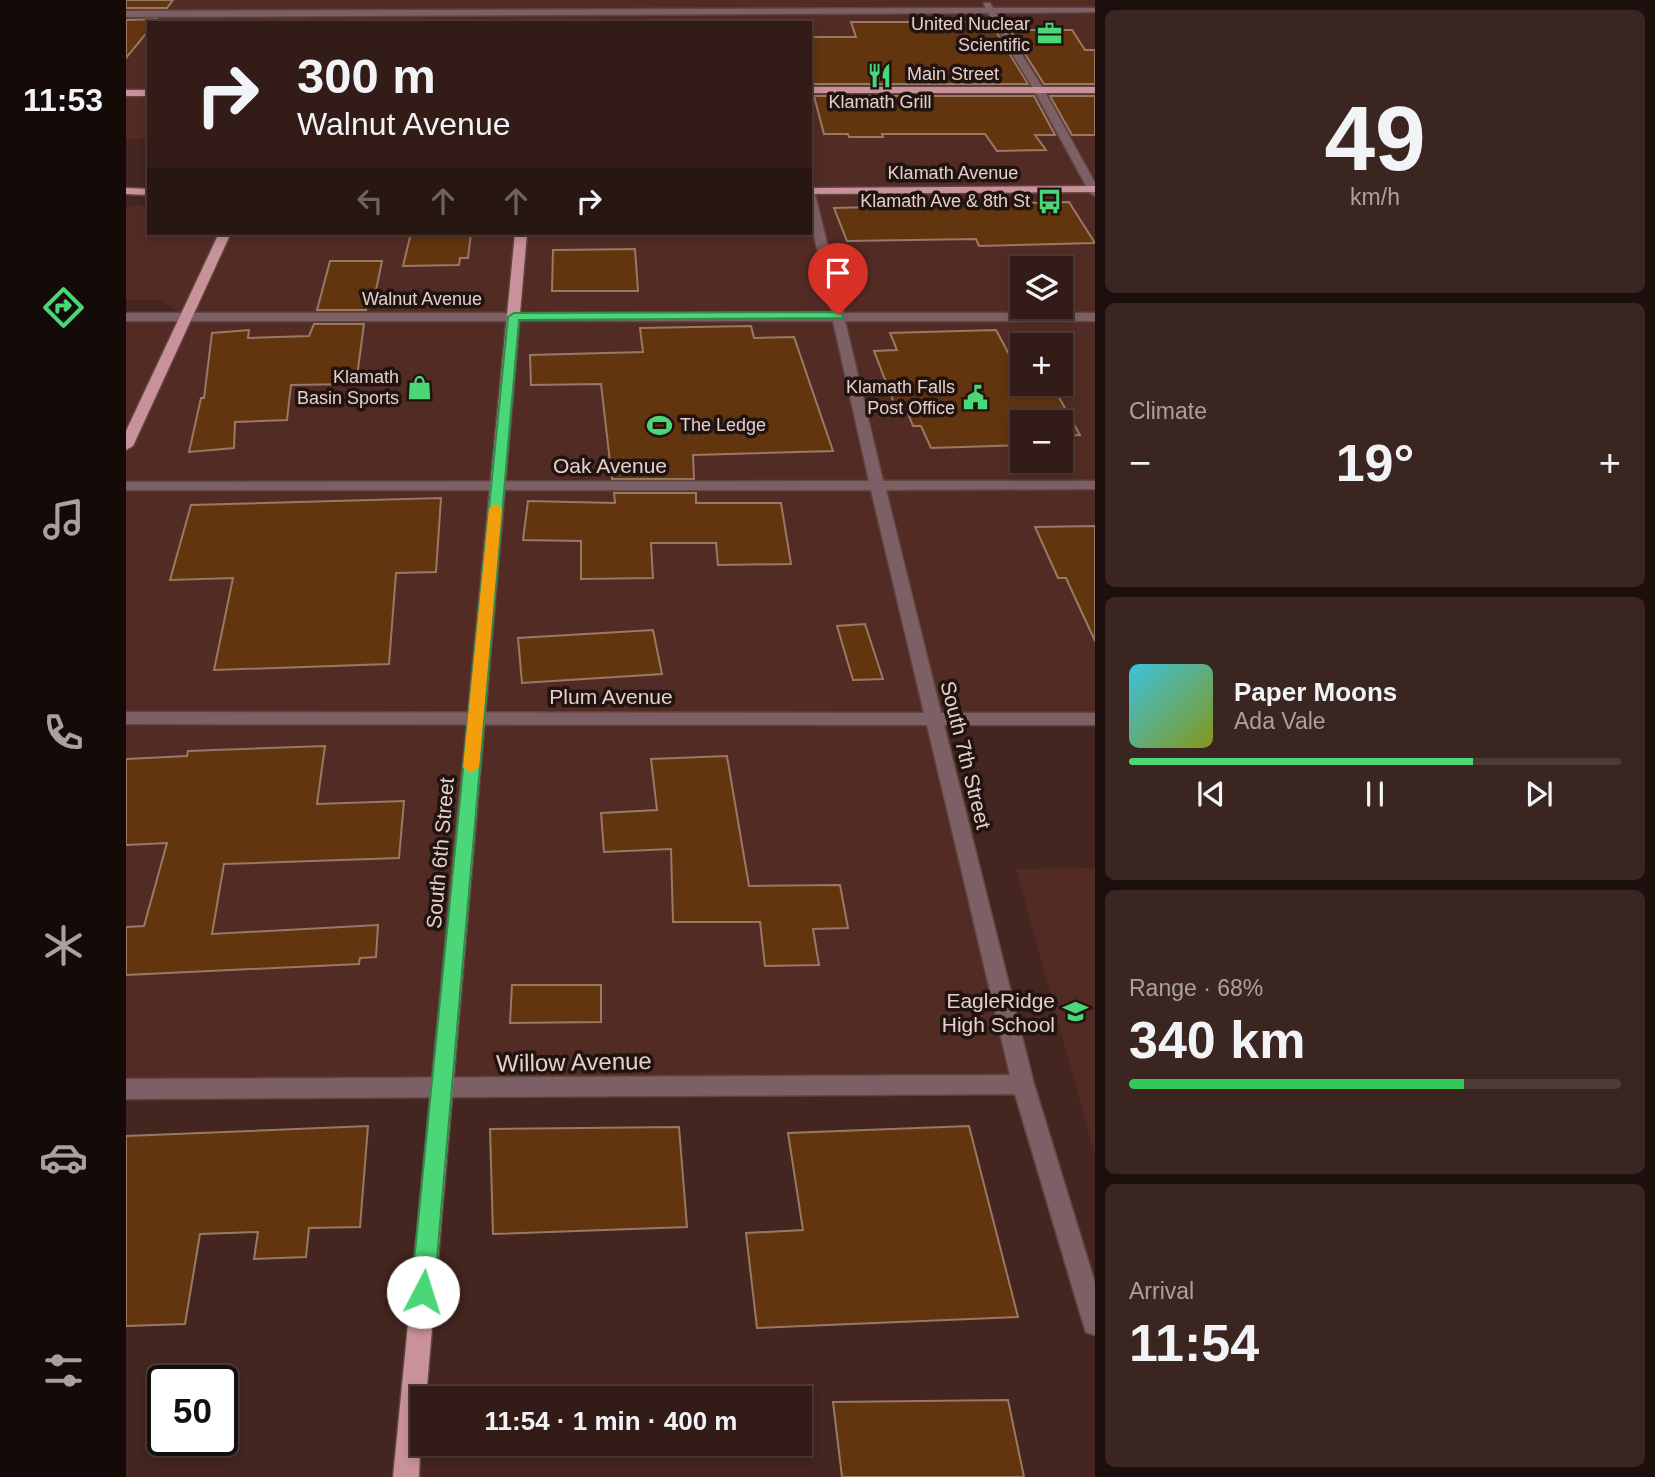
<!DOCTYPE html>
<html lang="en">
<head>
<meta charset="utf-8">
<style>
	:root { --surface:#331c17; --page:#3b2520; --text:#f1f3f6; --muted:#a9a1a1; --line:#4e3a36; --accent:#4bd677 }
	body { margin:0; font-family:Helvetica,sans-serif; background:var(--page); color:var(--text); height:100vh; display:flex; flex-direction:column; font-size:26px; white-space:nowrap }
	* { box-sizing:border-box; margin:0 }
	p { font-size:23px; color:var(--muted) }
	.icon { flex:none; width:38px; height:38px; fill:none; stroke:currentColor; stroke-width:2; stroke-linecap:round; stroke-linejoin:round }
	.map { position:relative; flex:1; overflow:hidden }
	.details { display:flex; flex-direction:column; gap:10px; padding:10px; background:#1c0f0d; width:560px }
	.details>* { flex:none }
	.top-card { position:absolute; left:21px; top:21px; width:665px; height:214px; border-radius:0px; box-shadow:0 4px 10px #0003,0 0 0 2px var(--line); background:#331c17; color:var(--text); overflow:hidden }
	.controls { position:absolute; left:884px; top:256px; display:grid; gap:14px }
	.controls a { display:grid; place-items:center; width:63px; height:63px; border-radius:0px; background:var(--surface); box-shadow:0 4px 10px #0003,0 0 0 2px var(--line); font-size:35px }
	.speed { position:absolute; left:21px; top:1365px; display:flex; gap:14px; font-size:35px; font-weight:700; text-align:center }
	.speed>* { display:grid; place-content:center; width:91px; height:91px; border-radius:50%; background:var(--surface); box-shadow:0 4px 10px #0003,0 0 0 2px var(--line); line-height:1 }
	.speed .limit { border:4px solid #111; border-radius:10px; background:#fff; color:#111 }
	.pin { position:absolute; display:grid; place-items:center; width:60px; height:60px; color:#fff; margin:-72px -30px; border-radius:50% 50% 50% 0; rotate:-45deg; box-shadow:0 0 7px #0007 }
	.pin .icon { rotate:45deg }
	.me { position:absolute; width:77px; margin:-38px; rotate:5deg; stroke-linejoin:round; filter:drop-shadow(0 0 5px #0008) }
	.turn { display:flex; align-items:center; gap:24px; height:147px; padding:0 35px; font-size:32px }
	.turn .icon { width:91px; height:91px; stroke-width:2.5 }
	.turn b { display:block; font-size:49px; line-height:60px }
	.lanes { display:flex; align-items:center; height:66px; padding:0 35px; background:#0003; justify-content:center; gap:35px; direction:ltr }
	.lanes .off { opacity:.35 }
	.big { font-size:52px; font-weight:700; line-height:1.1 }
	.details .widget { flex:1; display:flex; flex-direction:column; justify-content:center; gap:10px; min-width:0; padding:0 24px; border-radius:10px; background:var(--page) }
	.details .dial { align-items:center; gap:0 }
	.dial b { font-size:91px; line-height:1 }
	.song { display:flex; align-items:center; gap:21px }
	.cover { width:84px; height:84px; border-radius:10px; background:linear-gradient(135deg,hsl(190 70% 55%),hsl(70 70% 35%)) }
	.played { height:7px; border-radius:4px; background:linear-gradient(90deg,var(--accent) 70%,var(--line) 70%) }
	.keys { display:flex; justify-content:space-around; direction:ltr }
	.heat { display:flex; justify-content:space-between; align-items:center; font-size:38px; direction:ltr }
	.charge { height:10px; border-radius:5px; background:linear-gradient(90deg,#34c759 68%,var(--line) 0) }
	.trip { position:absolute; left:284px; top:1386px; width:402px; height:70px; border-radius:0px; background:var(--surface); box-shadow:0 4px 10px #0003,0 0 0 2px var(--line); font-weight:700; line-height:70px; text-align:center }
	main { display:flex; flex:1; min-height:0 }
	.tabs { display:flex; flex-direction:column; width:126px; justify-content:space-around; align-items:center; background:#140b09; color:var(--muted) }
	.tabs .icon { width:49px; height:49px }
	.tabs .current { color:var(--accent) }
	.tabs b { font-size:32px; color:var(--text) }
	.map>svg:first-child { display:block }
</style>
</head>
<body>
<main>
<nav class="tabs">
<b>11:53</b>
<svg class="icon current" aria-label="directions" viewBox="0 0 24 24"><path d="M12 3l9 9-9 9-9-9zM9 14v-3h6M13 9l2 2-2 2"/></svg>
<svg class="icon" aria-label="music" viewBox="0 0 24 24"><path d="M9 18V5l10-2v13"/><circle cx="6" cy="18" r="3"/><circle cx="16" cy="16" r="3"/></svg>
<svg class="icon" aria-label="phone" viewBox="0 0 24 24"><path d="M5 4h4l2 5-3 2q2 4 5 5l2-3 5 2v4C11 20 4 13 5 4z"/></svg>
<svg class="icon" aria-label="climate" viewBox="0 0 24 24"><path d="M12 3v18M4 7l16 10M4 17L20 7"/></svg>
<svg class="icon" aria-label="car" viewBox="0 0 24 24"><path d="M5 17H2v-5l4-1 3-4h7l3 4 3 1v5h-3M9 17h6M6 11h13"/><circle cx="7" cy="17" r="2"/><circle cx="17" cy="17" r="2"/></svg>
<svg class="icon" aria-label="filters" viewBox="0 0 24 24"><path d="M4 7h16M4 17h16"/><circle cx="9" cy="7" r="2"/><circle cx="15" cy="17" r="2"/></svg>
</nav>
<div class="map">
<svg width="969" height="1477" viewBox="0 0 969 1477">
	<rect width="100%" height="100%" fill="#44251f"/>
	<!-- built -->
	<g fill="#522c24" fill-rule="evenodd">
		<path d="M0,0H969V719L808,720L897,1084L0,1086V318L62,316L33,300H0V206H23V233H684V23H23V139H0ZM896,268H934V306H896ZM896,345H934V383H896ZM896,422H934V460H896Z"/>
		<polygon points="969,868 969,1155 890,869"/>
	</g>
	<!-- building -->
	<g fill="#63350f" stroke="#987964" stroke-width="2">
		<polygon points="0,0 47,0 41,8 0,8"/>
		<polygon points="32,19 23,23 23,30 0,58 0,20"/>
		<polygon points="725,22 853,22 858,30 869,30 902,84 685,84 684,37 730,37"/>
		<polygon points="884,30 946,30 959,50 969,50 969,84 918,84"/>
		<polygon points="688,96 908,96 929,135 909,135 920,150 871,151 859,134 756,134 757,137 723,137 722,134 698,134"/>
		<polygon points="924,96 969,96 969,135 946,135"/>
		<polygon points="943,202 969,243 853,246 850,239 721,241 708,208"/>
		<polygon points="285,233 345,233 342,258 334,258 333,265 277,266"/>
		<polygon points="509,249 512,291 426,291 427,250"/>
		<polygon points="204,261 256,261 249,295 242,295 240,310 191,310"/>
		<polygon points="188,324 238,324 230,384 165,385 161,420 109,422 108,448 63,452 75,398 78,398 86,333 123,330 122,338 183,336"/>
		<polygon points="625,326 628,338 668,337 707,451 567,455 568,479 486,479 475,384 405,385 404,355 517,352 514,328"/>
		<polygon points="870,330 892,371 896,371 896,383 925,383 954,435 934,436 934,422 896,422 896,445 805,448 795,426 787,426 781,411 771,411 748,351 771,350 764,333"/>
		<polygon points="488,493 570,493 570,503 655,503 665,564 592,565 590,543 525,543 527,578 455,579 455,541 397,540 402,501 489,503"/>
		<polygon points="315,498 310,572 270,573 263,664 88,670 107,578 44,580 65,505"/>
		<polygon points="969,526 969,641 940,578 932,578 909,527"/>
		<polygon points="739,624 757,679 727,680 711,626"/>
		<polygon points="527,630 536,674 396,683 392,638"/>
		<polygon points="199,746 191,804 278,801 273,858 98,864 86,934 252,925 250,957 234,958 233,964 0,975 0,927 18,926 41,843 0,845 0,759 61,756 62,751"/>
		<polygon points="601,756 623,886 714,885 722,928 687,929 693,965 639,966 634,922 547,922 545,849 478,852 475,813 531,810 525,759"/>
		<polygon points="386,985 475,985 475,1022 384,1023"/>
		<polygon points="242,1126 234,1227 183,1228 180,1257 128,1259 132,1232 74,1234 59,1324 0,1326 0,1136"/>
		<polygon points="843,1126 892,1317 631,1328 620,1233 677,1230 662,1133"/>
		<polygon points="553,1127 561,1227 367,1234 364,1129"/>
		<polygon points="882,1400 898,1477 716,1477 707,1402"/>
	</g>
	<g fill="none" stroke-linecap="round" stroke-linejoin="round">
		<defs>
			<g id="minor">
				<polygon points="858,3 864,3 867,8 969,8 969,12 870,13 918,90 969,183 969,196 964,193 908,90 862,13 0,17 0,11 859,8"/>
				<polygon points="684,191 689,194 718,313 969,313 969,321 719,321 757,481 969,481 969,489 760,490 815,713 969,713 969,725 818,725 908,1084 969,1283 969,1335 960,1332 957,1323 889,1094 0,1099 0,1079 884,1075 801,725 0,724 0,712 798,713 745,490 0,490 0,482 743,481 707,321 0,321 0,313 706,313 684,219"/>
			</g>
			<g id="major">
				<rect x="684" y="87" width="285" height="6"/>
				<rect x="0" y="90" width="23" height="6"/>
				<polygon points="969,186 969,192 684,194 684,188"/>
				<polygon points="0,188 23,189 23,195 0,194"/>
				<polygon points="93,233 105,233 7,446 0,450 0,431"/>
				<polygon points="389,233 401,233 300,1398 296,1398 293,1477 267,1477"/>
			</g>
		</defs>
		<!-- minor casing -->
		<use href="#minor" stroke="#61443e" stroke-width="3"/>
		<!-- major casing -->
		<use href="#major" stroke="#61443e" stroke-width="3"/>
		<!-- minor -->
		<use href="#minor" fill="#7d6065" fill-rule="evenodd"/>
		<!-- major -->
		<use href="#major" fill="#c9919a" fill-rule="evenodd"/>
	</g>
	<!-- route -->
	<polygon fill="#4bd677" stroke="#318b4d" stroke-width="2" points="712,312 717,315 716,318 393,320 308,1292 305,1300 297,1303 289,1300 285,1292 382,317 388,313"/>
	<!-- slow -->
	<polygon fill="#f59e0b" points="370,504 376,508 353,767 345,773 337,767 363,508"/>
	<!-- icons -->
	<defs>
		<symbol id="office-bare" viewBox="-9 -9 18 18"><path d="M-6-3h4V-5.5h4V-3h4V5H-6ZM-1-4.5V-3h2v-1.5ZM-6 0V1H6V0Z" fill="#4bd677" stroke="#211310" stroke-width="2.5" paint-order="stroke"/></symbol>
		<symbol id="restaurant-bare" viewBox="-9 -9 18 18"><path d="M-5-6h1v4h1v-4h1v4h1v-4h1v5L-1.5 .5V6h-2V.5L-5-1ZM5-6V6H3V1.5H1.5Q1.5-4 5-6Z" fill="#4bd677" stroke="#211310" stroke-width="2.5" paint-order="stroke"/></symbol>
		<symbol id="bus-bare" viewBox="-9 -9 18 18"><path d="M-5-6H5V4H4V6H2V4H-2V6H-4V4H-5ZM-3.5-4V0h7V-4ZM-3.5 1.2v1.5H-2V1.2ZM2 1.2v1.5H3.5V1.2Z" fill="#4bd677" stroke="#211310" stroke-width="2.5" paint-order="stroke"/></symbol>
		<symbol id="shop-bare" viewBox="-9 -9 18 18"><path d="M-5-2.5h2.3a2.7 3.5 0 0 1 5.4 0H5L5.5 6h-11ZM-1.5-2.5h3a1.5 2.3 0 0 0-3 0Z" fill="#4bd677" stroke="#211310" stroke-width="2.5" paint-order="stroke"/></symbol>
		<symbol id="civic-bare" viewBox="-9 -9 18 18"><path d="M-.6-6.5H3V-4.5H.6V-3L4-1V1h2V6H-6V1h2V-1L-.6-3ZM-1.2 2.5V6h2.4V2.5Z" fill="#4bd677" stroke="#211310" stroke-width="2.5" paint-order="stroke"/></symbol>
		<symbol id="stadium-bare" viewBox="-9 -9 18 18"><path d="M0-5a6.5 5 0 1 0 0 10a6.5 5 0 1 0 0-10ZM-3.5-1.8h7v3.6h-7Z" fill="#4bd677" stroke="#211310" stroke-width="2.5" paint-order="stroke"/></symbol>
		<symbol id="school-bare" viewBox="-9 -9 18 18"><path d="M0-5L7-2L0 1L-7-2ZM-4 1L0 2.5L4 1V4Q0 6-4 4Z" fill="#4bd677" stroke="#211310" stroke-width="2.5" paint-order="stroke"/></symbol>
	</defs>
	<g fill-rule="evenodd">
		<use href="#office-bare" x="906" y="16" width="35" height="35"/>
		<use href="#restaurant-bare" x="736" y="58" width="35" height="35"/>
		<use href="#bus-bare" x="906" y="184" width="35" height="35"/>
		<use href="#shop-bare" x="276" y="370" width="35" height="35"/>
		<use href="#civic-bare" x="832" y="380" width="35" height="35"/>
		<use href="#stadium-bare" x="516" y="408" width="35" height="35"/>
		<use href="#school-bare" x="932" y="994" width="35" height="35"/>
	</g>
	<g text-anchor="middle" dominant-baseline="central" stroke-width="7" stroke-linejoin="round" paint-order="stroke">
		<!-- far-poi labels -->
		<g font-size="18" fill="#e4cfcb" stroke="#211310" text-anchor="end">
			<text x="904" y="24">United Nuclear<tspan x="904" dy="21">Scientific</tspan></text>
			<text x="754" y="102" text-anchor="middle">Klamath Grill</text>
			<text x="904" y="201">Klamath Ave &amp; 8th St</text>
			<text x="273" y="377">Klamath<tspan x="273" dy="21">Basin Sports</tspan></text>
			<text x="829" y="387">Klamath Falls<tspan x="829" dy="21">Post Office</tspan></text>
			<text x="554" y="425" text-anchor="start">The Ledge</text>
		</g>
		<!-- far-street labels -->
		<g font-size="18" fill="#e4cfcb" stroke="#211310">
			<text x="827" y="74">Main Street</text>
			<text x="827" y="173">Klamath Avenue</text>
			<text x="296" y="299">Walnut Avenue</text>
		</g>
		<!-- street labels -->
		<g font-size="21" fill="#e4cfcb" stroke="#211310">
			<text x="484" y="465">Oak Avenue</text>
			<text x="485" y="696">Plum Avenue</text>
			<text transform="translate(840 755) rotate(76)">South 7th Street</text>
			<text transform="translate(314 853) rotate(-85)">South 6th Street</text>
		</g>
		<!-- poi labels -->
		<g font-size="21" fill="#e4cfcb" stroke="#211310" text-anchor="end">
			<text x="929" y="1000">EagleRidge<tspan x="929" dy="24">High School</tspan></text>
		</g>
		<!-- near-street labels -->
		<g font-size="24" fill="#e4cfcb" stroke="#211310">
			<text transform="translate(448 1062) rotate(-1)">Willow Avenue</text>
		</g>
	</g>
</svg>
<div class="controls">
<a><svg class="icon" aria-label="layers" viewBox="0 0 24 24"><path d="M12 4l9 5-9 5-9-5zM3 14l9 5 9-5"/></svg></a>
<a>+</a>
<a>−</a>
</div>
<div class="speed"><div class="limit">50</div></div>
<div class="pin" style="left:712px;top:315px;background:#d93025"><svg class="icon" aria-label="arrive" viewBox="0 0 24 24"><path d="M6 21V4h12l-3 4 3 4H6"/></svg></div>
<svg class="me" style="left:297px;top:1292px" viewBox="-20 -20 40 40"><circle r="19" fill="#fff"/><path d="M0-13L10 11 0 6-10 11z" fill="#4bd677"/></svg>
<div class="trip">11:54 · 1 min · 400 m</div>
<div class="top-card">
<div class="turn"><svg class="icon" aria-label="right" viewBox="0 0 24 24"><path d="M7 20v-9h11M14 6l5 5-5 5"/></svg><div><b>300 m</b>Walnut Avenue</div></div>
<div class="lanes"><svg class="icon off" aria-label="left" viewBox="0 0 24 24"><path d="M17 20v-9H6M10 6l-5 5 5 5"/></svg><svg class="icon off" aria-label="ahead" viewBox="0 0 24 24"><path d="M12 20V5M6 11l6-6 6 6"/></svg><svg class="icon off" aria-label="ahead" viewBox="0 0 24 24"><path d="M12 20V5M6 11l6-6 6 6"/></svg><svg class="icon" aria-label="right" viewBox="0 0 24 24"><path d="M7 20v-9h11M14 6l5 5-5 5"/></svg></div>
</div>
</div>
<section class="details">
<div class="widget dial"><b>49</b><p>km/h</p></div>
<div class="widget"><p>Climate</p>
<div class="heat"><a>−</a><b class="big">19°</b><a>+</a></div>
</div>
<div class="widget">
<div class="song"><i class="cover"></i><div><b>Paper Moons</b><p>Ada Vale</p></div></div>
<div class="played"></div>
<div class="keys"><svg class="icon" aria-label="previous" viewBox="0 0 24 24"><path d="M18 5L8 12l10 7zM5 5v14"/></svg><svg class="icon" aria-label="pause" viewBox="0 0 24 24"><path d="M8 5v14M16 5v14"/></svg><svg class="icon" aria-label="next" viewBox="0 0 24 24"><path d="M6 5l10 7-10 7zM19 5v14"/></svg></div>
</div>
<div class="widget"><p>Range · 68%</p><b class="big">340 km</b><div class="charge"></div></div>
<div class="widget"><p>Arrival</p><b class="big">11:54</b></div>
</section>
</main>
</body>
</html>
